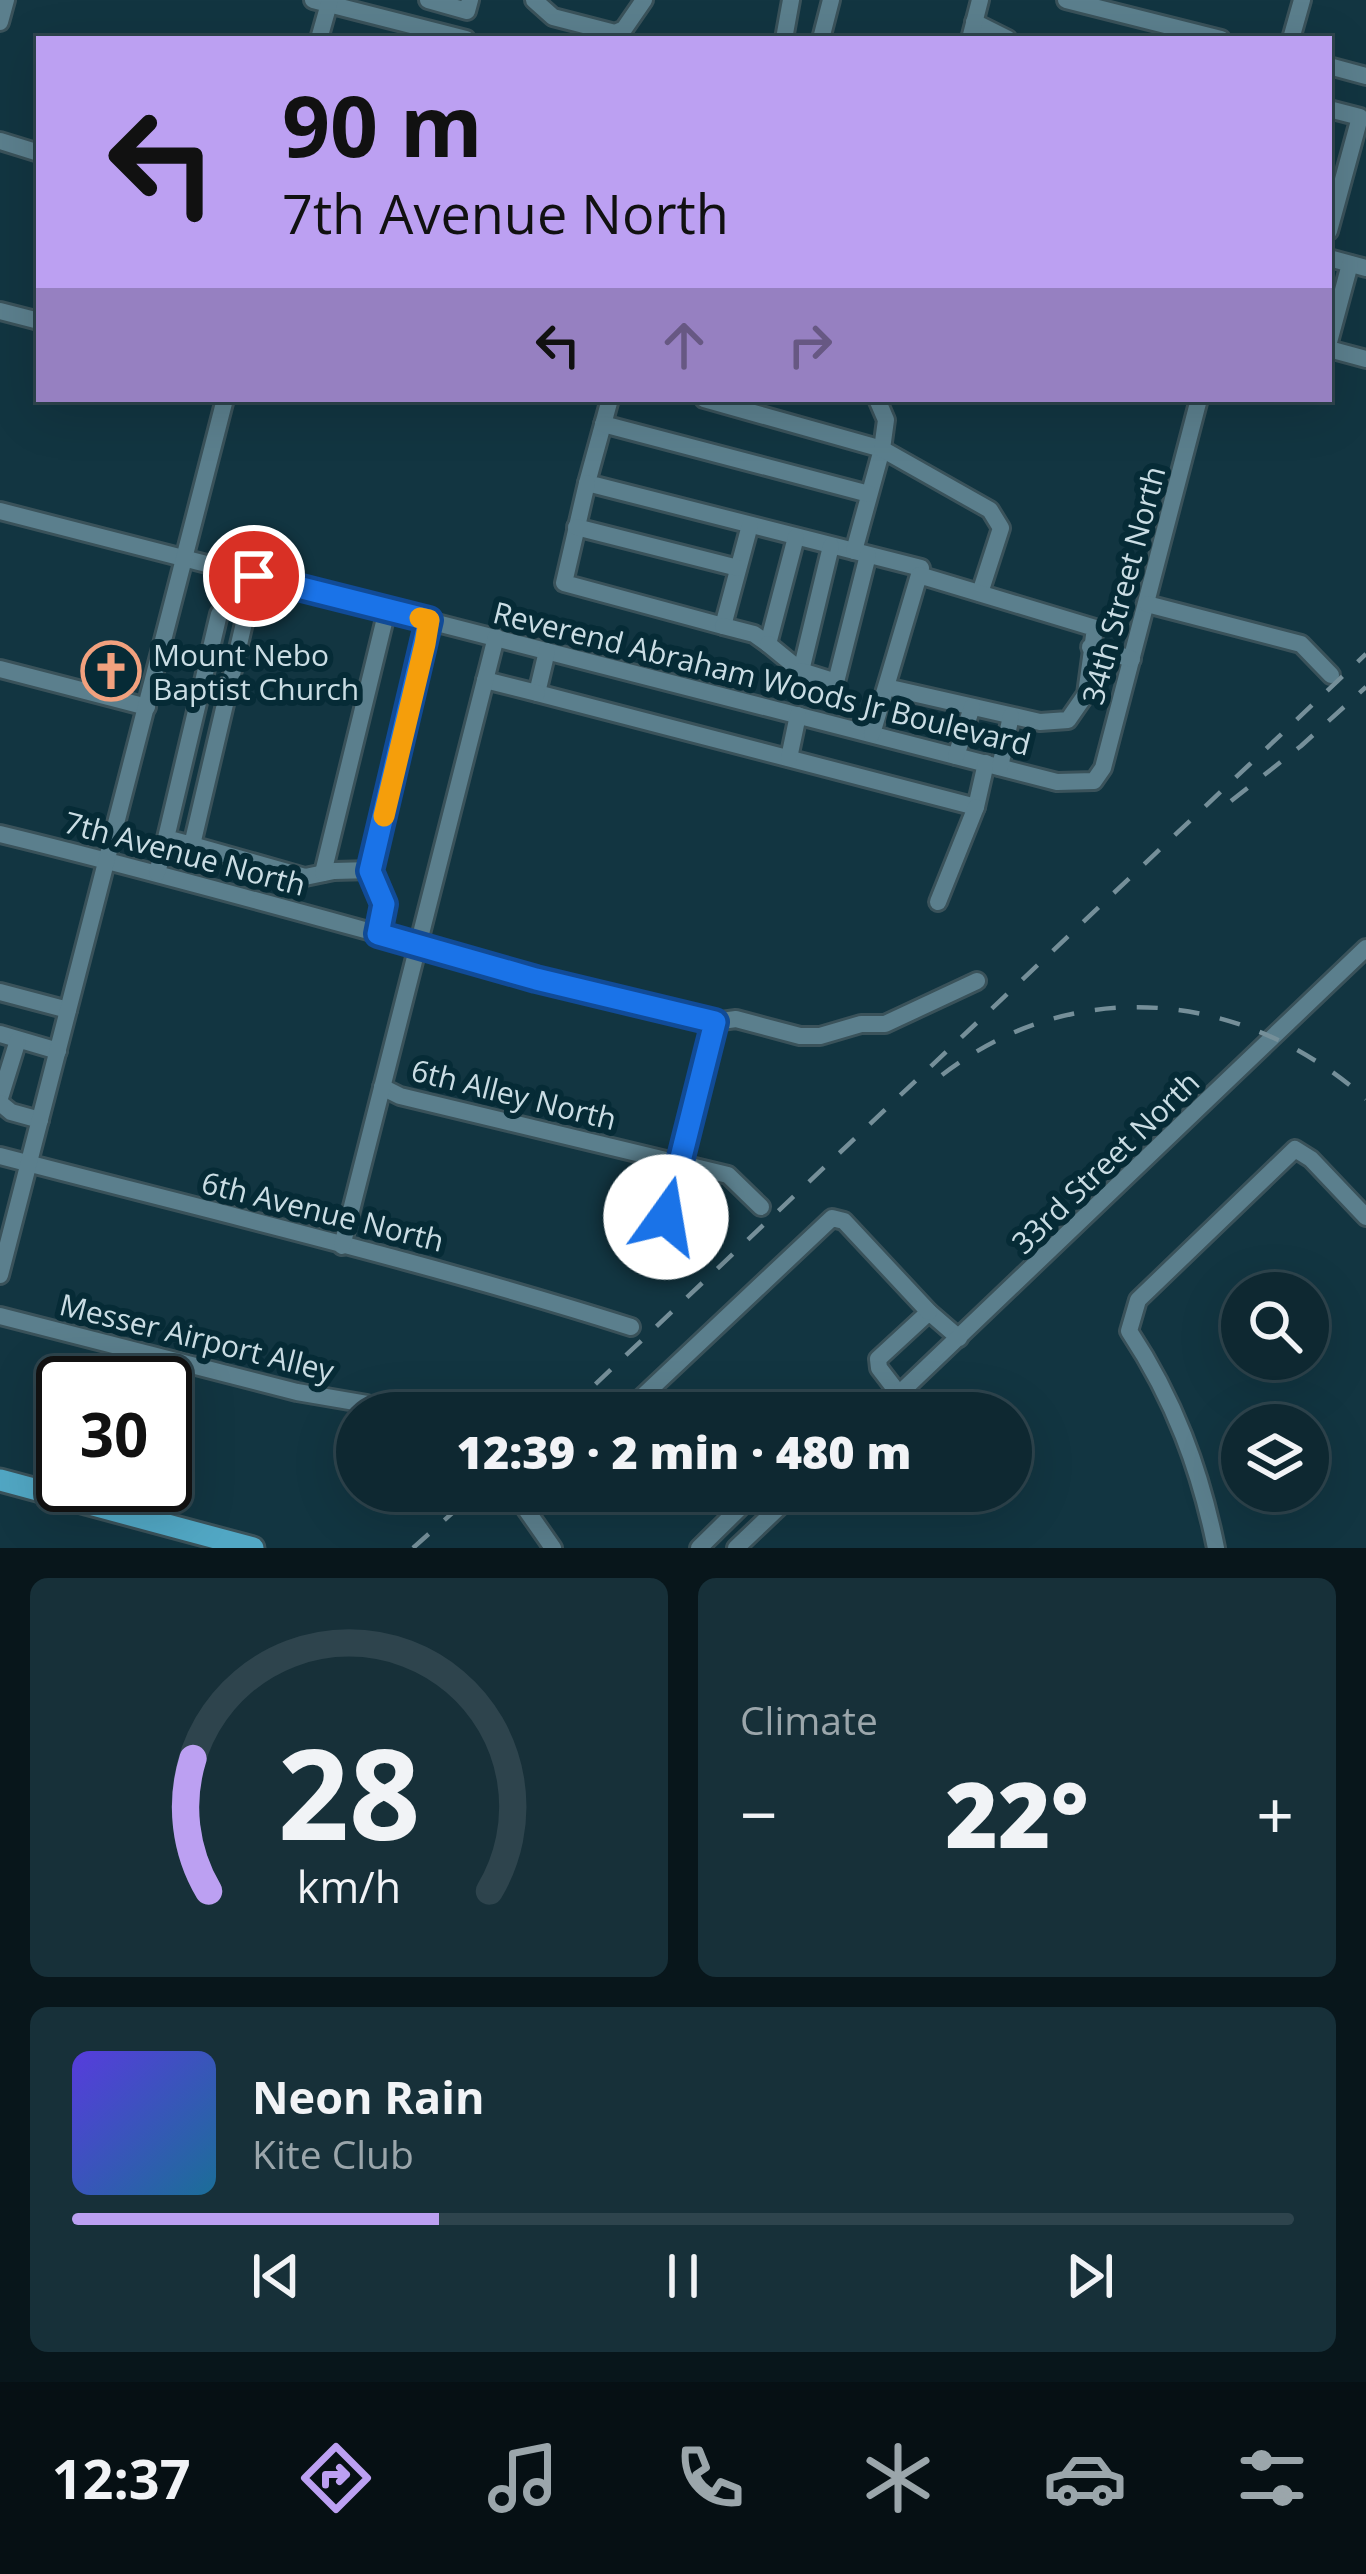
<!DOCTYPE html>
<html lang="en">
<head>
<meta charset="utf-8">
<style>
	:root { --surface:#0e2831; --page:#173039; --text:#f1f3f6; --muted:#9ba6ab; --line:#2e444d; --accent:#bca0f2 }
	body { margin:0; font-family:"Open Sans",sans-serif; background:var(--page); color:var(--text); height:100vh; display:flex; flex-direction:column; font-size:45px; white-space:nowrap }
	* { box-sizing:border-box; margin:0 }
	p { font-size:39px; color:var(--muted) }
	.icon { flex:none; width:66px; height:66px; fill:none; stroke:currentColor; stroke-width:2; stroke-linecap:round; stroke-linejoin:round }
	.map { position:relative; height:1548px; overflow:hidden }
	.drawer { display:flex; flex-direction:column; gap:30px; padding:30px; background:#08161b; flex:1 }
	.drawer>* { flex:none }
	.guide { position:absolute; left:36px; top:36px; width:1296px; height:366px; border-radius:0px; box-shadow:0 12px 48px #0002,0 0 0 3px var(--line); background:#bca0f2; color:#111; overflow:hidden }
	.buttons { position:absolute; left:1221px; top:1272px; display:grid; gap:24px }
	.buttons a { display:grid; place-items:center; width:108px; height:108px; border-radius:50%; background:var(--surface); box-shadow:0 12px 48px #0002,0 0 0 3px var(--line); font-size:60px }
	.speed { position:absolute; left:36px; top:1356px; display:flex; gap:24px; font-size:60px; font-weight:700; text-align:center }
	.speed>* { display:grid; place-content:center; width:156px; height:156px; border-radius:50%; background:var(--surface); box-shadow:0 12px 48px #0002,0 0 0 3px var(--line); line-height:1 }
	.speed .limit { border:6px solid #111; border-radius:18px; background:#fff; color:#111 }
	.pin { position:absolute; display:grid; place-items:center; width:102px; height:102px; color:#fff; margin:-51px; border:6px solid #fff; border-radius:50%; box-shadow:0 3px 12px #0007 }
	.me { position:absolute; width:132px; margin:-66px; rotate:13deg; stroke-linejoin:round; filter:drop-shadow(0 0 9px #0008) }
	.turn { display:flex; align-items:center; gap:42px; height:252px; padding:0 48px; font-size:54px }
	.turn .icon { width:156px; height:156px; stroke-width:2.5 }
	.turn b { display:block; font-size:84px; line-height:102px }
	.lanes { display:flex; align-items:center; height:114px; padding:0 48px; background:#0003; justify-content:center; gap:60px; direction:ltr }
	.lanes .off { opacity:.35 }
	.big { font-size:90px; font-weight:800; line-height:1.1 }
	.drawer .tile { flex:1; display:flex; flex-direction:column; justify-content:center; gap:18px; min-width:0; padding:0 42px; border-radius:18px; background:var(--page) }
	.drawer .dial { align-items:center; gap:0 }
	.dial svg { height:312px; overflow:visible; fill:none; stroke:var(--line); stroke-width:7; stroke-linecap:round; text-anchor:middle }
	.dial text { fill:var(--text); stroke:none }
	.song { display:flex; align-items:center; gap:36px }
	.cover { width:144px; height:144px; border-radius:18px; background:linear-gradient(135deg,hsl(250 70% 55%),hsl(200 70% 35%)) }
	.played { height:12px; border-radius:6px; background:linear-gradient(90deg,var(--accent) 30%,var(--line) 30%) }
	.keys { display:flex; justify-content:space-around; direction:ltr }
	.heat { display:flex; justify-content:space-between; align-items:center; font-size:66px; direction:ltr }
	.drawer .tiles { flex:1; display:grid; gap:30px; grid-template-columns:1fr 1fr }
	.tile:last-child { grid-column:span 2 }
	.trip { position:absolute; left:336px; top:1392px; width:696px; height:120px; border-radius:60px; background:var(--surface); box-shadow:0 12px 48px #0002,0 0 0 3px var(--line); font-weight:800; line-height:120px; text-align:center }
	.tabs { display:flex; height:192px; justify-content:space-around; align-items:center; background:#061014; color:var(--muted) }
	.tabs .icon { width:84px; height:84px }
	.tabs .current { color:var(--accent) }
	.tabs b { font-size:54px; color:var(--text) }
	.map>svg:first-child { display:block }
</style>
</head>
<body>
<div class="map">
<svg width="1366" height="1548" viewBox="0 0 1366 1548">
	<rect width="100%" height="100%" fill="#123541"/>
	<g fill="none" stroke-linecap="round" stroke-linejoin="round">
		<defs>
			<g id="minor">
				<polyline points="313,0 466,39"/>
				<polyline points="428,0 467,11 470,0"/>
				<polyline points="534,0 553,17 615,33 624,29 644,0"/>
				<polyline points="1066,0 1221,39"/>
				<polyline points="0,22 6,0"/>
				<polyline points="974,22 1008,39"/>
				<polyline points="319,39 330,0"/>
				<polyline points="784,39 791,0"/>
				<polyline points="821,39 831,0"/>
				<polyline points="970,39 980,0"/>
				<polyline points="1291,39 1302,0"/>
				<polyline points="1329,66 1366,76"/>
				<polyline points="1329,109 1360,117 1329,231"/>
				<polyline points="0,141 39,153"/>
				<polyline points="1329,258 1366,268"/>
				<polyline points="0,311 39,321"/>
				<polyline points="1329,342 1350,264"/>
				<polyline points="1329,349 1366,359"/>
				<polyline points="610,399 587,483 921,568 919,575"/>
				<polyline points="704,399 882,449 854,551"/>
				<polyline points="877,399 886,420 882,449 990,510 1001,528 980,593"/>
				<polyline points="603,424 869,494"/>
				<polyline points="587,483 564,583 723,626 750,525"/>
				<polyline points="0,511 1057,782 1094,781 1103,768 1199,399"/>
				<polyline points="576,527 738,568"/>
				<polyline points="1147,604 1301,644 1331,675"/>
				<polyline points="723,626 754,634 768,644 796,537"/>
				<polyline points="768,644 801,671 831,546"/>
				<polyline points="1090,647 1132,659"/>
				<polyline points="547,651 537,693 976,807 986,763"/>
				<polyline points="0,669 147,707"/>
				<polyline points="801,671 836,682 868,555"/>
				<polyline points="485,680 537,693"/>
				<polyline points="872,734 919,575 1095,628 1086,694 1068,720 1040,722 886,687"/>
				<polyline points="956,756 972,707"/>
				<polyline points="789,758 798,715"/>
				<polyline points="1000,767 1011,716"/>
				<path d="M0,834C240,892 475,964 714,1022L736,1019L800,1036H820L861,1024H885L977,981"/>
				<polyline points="192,845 305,877 334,871 371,870 429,620"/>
				<polyline points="371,870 384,904 378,934"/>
				<polyline points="157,873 166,838 219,614 235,604 248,606 192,845 166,838"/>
				<polyline points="323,873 387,610"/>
				<polyline points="938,902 976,807"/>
				<polyline points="0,992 68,1010"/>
				<polyline points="0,1034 58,1051"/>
				<polyline points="382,1087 400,1096 728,1175 761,1207"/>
				<polyline points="0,1098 18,1040"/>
				<polyline points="0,1103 11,1112 40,1120"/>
				<path d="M0,1156C211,1211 423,1261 631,1327"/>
				<polyline points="342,1246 496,637"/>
				<polyline points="685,1265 666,1217 714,1022"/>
				<polyline points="0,1275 225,399"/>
				<polyline points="0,1316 297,1392 367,1404 380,1413"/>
				<polyline points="899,1394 879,1368 878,1359 929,1312 959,1338"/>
				<polyline points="625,1413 832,1218 844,1221 929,1312"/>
				<polyline points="879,1413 1366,948"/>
				<polyline points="543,1491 525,1508 553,1548"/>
				<polyline points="699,1548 757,1491"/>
				<polyline points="736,1548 796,1491"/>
				<path d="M1216,1548C1200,1469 1174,1399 1129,1331L1138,1300L1295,1149L1311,1159L1366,1217"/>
			</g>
			<polyline id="major" points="0,1480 253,1548"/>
		</defs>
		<!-- minor casing -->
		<use href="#minor" stroke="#3a525a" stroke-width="22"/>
		<!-- major casing -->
		<use href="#major" stroke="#3a525a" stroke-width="27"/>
		<!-- minor -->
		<use href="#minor" stroke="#5b7f8d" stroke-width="16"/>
		<!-- major -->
		<use href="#major" stroke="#51a7c4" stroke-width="21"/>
		<!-- rail -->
		<g stroke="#758f99" stroke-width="4.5" stroke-dasharray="21 21" stroke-linecap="butt">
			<polyline points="1231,801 1301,746 1366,687"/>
			<path d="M942,1075C1074,973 1244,990 1366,1099"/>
			<polyline points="565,1413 1366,654"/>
			<polyline points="413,1548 477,1491"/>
		</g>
	</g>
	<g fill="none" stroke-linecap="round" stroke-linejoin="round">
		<defs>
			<polyline id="route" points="254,576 429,620 370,871 384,904 378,934 536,979 715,1022 666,1217"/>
		</defs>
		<!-- route casing -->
		<use href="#route" stroke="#114b97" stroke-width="30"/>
		<!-- route -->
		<use href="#route" stroke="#1a73e8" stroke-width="21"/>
		<!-- slow -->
		<polyline stroke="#f59e0b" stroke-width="21" points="384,816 425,644 429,620 420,618"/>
	</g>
	<!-- icons -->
	<defs>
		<symbol id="church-ring" viewBox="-11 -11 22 22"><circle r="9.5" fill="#062b36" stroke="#f2a17e" stroke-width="1.5"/><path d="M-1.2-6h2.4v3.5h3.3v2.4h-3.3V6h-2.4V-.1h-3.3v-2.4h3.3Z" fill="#f2a17e"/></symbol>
	</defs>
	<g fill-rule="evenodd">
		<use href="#church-ring" x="78" y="638" width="66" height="66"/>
	</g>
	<g text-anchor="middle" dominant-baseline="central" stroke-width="12" stroke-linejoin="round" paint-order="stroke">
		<!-- street labels -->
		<g font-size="30" fill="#cadde4" stroke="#062b36">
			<text transform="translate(1123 585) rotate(-75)">34th Street North</text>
			<text transform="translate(762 678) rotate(14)">Reverend Abraham Woods Jr Boulevard</text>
			<text transform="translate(185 853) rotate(15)">7th Avenue North</text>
			<text transform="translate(514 1094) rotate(14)">6th Alley North</text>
			<text transform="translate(1105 1162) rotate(-44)">33rd Street North</text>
			<text transform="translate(323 1211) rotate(14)">6th Avenue North</text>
			<text transform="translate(197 1337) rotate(14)">Messer Airport Alley</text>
		</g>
		<!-- poi labels -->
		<g font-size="30" fill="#cadde4" stroke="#062b36" text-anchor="start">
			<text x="153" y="654">Mount Nebo<tspan x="153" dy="34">Baptist Church</tspan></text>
		</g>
	</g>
</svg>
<div class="buttons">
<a><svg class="icon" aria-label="search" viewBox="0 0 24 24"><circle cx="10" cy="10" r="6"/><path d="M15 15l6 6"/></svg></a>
<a><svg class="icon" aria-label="layers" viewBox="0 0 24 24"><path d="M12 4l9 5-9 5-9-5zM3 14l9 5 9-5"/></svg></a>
</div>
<div class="speed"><div class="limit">30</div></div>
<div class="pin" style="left:254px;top:576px;background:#d93025"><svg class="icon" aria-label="arrive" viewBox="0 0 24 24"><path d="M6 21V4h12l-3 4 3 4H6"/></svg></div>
<svg class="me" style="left:666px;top:1217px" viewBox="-20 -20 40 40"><circle r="19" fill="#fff"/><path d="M0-13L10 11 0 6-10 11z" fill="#1a73e8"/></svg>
<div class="trip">12:39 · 2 min · 480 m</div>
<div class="guide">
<div class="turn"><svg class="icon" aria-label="left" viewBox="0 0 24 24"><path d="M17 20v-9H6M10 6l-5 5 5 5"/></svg><div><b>90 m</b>7th Avenue North</div></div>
<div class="lanes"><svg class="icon" aria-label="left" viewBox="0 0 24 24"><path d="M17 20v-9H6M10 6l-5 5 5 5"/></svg><svg class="icon off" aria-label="ahead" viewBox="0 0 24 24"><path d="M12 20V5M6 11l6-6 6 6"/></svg><svg class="icon off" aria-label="right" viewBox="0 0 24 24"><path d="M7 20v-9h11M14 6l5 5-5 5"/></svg></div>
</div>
</div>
<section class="drawer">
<div class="tiles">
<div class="tile dial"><svg viewBox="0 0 100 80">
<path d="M14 69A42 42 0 1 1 86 69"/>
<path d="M14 69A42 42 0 0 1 10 35" stroke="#bca0f2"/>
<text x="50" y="56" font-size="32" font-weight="700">28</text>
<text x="50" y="72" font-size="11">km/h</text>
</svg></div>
<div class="tile"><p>Climate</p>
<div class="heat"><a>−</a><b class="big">22°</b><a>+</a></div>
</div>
<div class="tile">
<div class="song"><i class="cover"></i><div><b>Neon Rain</b><p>Kite Club</p></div></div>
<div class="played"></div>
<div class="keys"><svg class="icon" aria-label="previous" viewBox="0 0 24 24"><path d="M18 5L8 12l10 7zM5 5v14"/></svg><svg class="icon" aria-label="pause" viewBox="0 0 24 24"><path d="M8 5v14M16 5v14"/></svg><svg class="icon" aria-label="next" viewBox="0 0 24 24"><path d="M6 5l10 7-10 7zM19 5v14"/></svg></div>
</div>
</div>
</section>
<nav class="tabs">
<b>12:37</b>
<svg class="icon current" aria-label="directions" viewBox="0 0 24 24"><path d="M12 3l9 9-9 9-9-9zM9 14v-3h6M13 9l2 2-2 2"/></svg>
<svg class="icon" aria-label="music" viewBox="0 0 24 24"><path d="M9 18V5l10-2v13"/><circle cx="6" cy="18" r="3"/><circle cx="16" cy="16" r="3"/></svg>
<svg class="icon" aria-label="phone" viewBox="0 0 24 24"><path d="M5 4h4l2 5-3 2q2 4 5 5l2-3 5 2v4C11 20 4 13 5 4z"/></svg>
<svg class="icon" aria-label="climate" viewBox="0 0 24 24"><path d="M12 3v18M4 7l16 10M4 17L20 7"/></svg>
<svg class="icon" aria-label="car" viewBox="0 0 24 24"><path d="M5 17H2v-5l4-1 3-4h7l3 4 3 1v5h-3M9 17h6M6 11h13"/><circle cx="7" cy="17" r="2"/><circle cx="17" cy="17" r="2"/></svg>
<svg class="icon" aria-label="filters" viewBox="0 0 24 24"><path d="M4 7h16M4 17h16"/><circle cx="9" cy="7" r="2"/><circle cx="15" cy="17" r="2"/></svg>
</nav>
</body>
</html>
